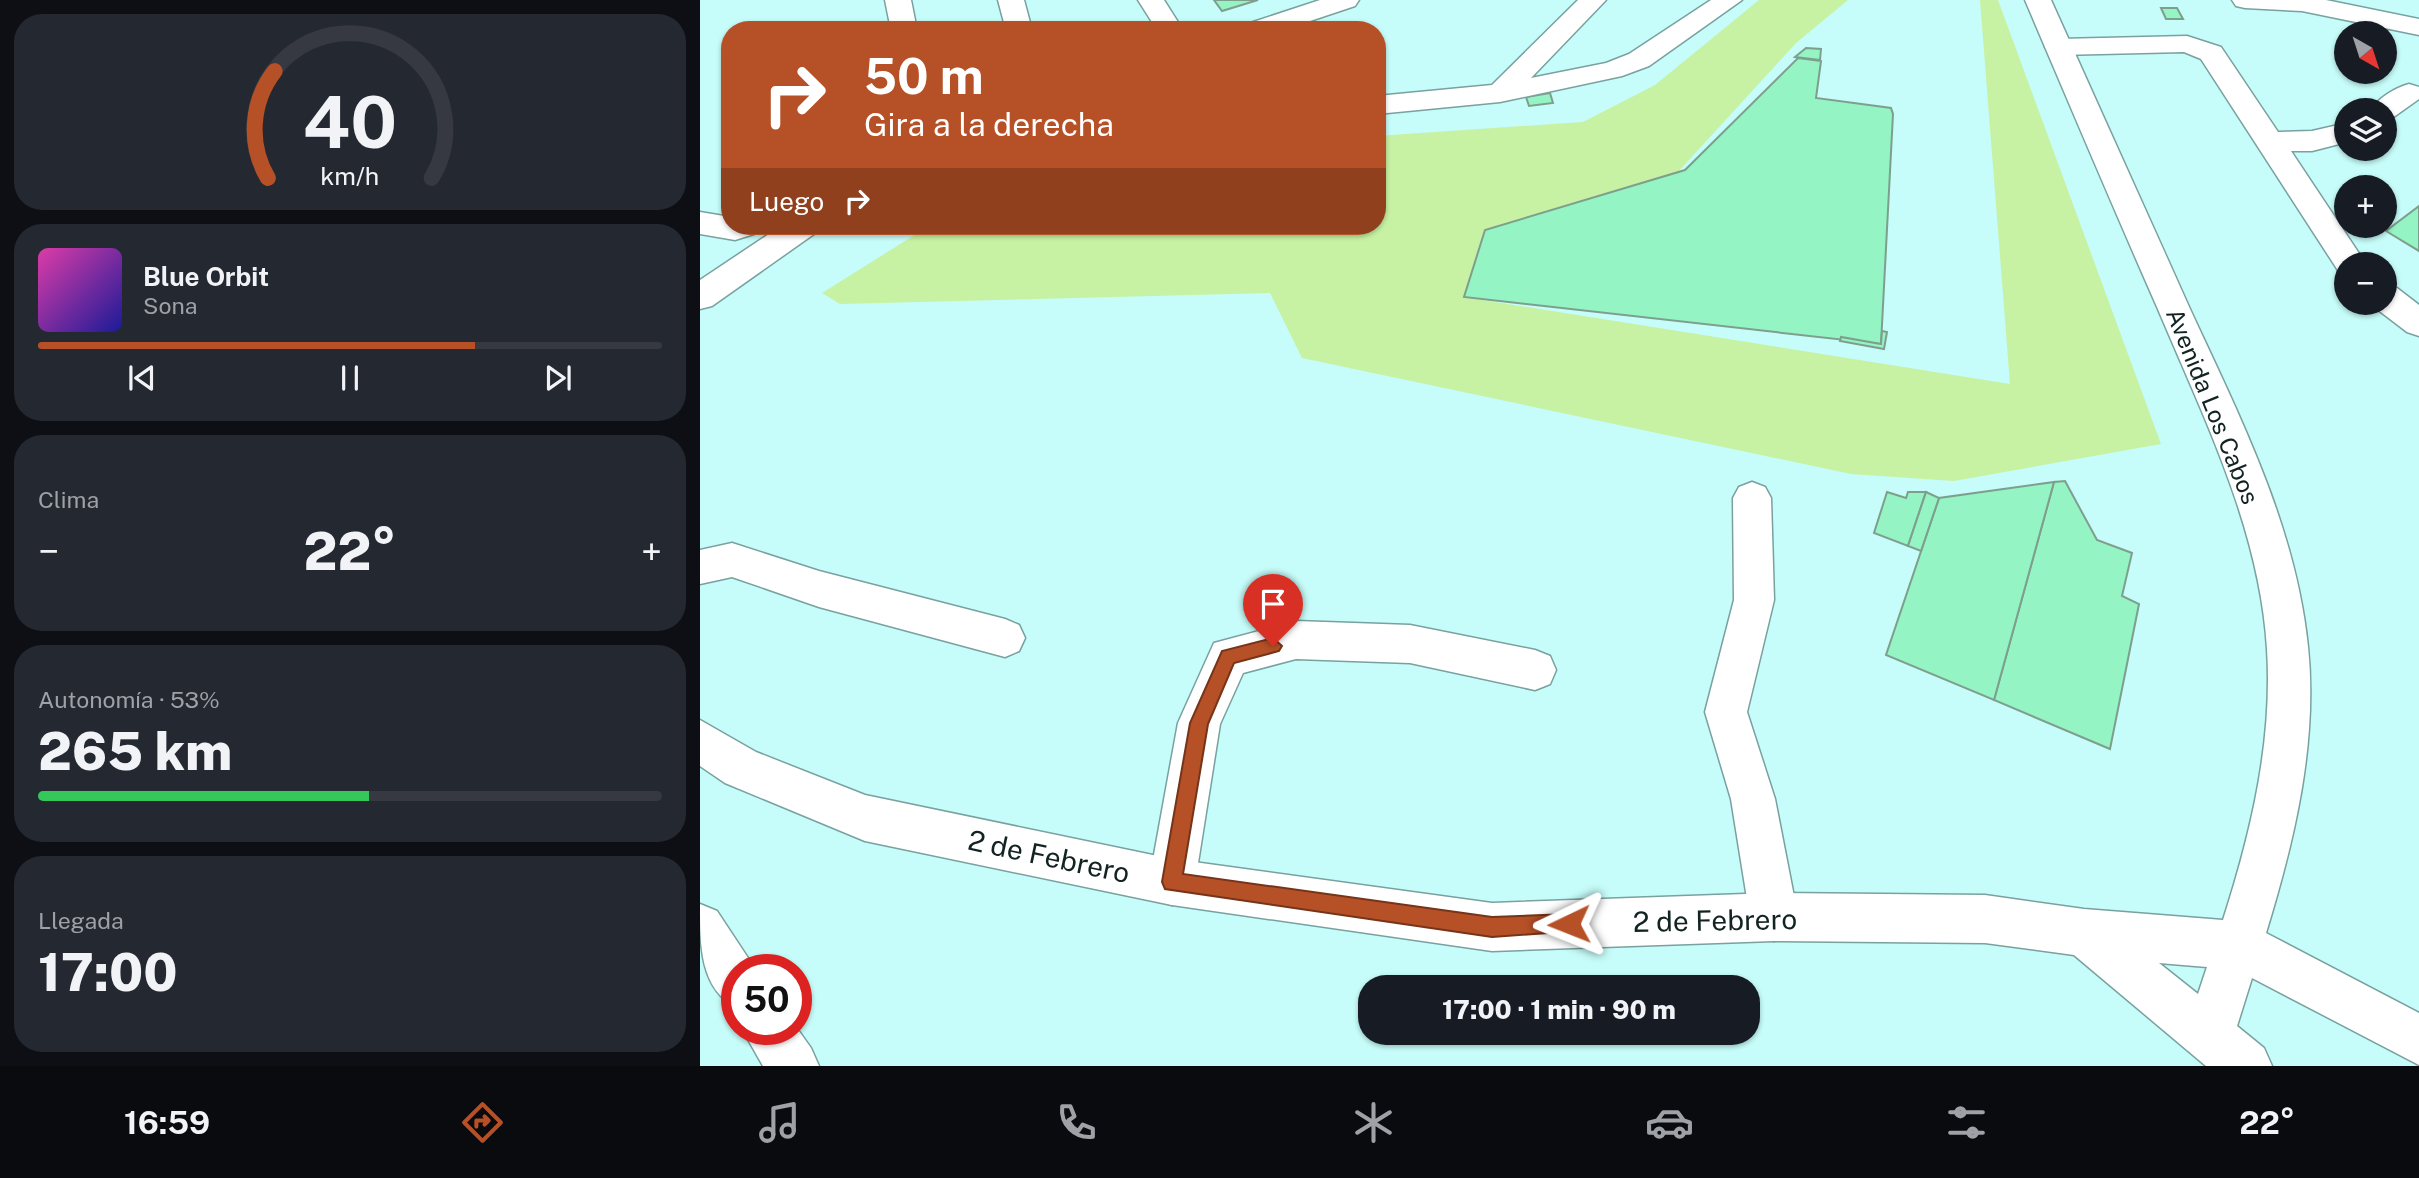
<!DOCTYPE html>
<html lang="es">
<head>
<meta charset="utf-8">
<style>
	:root { --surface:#171b24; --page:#242831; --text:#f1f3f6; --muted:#9ea1a6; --line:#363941; --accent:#b65026 }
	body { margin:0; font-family:"Public Sans",sans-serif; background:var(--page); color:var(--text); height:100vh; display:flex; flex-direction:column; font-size:26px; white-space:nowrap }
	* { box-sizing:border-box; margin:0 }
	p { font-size:23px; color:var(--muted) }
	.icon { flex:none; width:38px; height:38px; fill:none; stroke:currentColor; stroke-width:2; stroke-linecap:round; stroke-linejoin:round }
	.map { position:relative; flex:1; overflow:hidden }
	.side { display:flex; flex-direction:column; gap:14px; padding:14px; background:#0d0f14; width:700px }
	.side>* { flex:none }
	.top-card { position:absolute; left:21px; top:21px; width:665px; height:214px; border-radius:28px; box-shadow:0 2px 5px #0004; background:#b65026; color:#fff; overflow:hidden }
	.needle { width:46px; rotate:141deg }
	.tools { position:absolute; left:1634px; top:21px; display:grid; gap:14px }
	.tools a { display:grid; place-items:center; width:63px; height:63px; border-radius:50%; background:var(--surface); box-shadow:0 2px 5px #0004; font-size:35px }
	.speed { position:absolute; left:21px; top:954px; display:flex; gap:14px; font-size:35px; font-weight:700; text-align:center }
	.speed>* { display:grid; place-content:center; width:91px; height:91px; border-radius:50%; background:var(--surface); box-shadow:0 2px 5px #0004; line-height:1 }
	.speed .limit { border:10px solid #d22; background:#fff; color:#111 }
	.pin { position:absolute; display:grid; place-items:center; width:60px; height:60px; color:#fff; margin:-72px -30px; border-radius:50% 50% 50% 0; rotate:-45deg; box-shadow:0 0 7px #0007 }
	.pin .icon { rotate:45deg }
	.me { position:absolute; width:77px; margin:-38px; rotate:268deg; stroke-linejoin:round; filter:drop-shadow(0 0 5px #0008) }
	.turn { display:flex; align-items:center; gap:24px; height:147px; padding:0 28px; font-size:32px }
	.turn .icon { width:91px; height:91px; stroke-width:2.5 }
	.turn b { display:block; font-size:49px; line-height:60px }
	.then { display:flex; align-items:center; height:66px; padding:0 28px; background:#0003; gap:14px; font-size:26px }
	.big { font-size:52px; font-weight:800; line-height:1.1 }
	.side .widget { flex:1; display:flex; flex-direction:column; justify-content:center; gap:10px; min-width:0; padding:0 24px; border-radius:28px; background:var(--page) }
	.side .dial { align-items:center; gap:0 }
	.dial svg { height:182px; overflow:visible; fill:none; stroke:var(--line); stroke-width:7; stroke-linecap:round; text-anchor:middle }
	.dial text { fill:var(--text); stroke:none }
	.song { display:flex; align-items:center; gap:21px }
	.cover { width:84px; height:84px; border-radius:10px; background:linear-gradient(135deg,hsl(320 70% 55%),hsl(240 70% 35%)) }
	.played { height:7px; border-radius:4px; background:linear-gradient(90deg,var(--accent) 70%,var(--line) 70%) }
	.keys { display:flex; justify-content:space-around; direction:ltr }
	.heat { display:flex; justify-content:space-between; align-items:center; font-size:38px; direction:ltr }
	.charge { height:10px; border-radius:5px; background:linear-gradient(90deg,#34c759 53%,var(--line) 0) }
	.trip { position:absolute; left:658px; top:975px; width:402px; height:70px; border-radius:28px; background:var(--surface); box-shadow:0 2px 5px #0004; font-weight:800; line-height:70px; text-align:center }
	.tab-bar { display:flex; height:112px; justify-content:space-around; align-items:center; background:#090b0e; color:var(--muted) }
	.tab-bar .icon { width:49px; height:49px }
	.tab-bar .on { color:var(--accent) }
	.tab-bar b { font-size:32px; color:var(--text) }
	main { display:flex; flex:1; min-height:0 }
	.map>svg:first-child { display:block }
</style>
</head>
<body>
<main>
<section class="side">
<div class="widget dial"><svg viewBox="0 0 100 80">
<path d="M14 69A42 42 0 1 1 86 69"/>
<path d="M14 69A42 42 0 0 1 17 22" stroke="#b65026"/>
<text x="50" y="56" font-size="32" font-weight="700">40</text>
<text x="50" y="72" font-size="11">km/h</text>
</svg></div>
<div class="widget">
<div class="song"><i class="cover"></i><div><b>Blue Orbit</b><p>Sona</p></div></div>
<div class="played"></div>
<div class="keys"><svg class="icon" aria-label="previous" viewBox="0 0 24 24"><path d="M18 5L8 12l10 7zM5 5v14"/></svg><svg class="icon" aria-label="pause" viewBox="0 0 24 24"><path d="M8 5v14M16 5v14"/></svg><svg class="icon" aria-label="next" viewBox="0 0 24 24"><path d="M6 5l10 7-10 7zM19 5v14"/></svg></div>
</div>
<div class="widget"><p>Clima</p>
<div class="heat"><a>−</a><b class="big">22°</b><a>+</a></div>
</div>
<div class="widget"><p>Autonomía · 53%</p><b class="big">265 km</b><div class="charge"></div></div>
<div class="widget"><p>Llegada</p><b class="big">17:00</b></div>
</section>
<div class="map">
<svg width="1719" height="1066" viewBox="0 0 1719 1066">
	<rect width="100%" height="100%" fill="#eefffd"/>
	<!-- built -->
	<path fill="#c6fcf9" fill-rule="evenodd" d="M0,0H1719V1066H0ZM30,30H677V226H30ZM1647,33H1685V72H1647ZM1647,110H1685V149H1647ZM1647,187H1685V226H1647ZM1647,264H1685V303H1647ZM37,970H96V1029H37ZM670,987H1048V1032H670Z"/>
	<!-- green -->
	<polygon fill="#c7f2a3" points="1059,0 1148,0 1096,43 978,172 785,230 764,297 1310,384 1280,0 1298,0 1461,444 1254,481 1151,474 602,358 570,293 140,304 122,293 229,226 677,226 677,136 883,122 955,85"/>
	<!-- building -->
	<g fill="#94f4c4" stroke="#7e9f8d" stroke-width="2">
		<polygon points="514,0 558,0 522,11"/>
		<polygon points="1461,8 1477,8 1483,19 1466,19"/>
		<polygon points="1106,48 1121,49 1120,60 1095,57"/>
		<polygon points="1098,58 1121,61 1116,98 1184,107 1191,108 1193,114 1181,344 764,297 785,230 985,170"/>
		<polygon points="850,93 853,103 829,106 826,97"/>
		<polygon points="1719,206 1719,251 1686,231"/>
		<polygon points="1182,331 1187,332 1184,349 1140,341 1141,337 1181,344"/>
		<polygon points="1365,481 1397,540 1432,553 1422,596 1439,604 1410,749 1294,700 1354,482"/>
		<polygon points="1354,482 1294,700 1186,655 1239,498"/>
		<polygon points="1187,492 1206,498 1208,492 1226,492 1208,546 1174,533"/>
		<polygon points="1226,492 1239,498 1221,551 1208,546"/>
	</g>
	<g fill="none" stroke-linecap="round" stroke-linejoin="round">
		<defs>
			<g id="minor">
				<polygon points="185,0 211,0 217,30 191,30"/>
				<polygon points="298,0 324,0 332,30 306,30"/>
				<polygon points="438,0 464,0 483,30 457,30"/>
				<polygon points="620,0 659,0 655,6 583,30 543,30 547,24"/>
				<polygon points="878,0 906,0 831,78 906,63 929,54 1011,0 1042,0 949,66 922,76 800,102 677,114 677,96 792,85"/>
				<polygon points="1532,0 1626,0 1719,19 1719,35 1602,11 1545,8 1536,6"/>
				<polygon points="1487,36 1521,47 1578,132 1612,131 1647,123 1647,142 1612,151 1591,151 1666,264 1647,264 1647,275 1639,272 1501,59 1484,52 1359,55 1349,53 1345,47 1349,41 1359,39"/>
				<path d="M1709,84L1719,87V99L1695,116L1685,119V110H1671C1678,98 1695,88 1709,84Z"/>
				<polygon points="0,212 30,217 30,226 59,226 54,234 35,240 0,234"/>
				<polygon points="81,226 119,226 114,234 12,306 0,309 0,280"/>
				<polygon points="1685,285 1697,288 1719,305 1719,336 1707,332 1673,306 1672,303 1685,303"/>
				<polygon points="1052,482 1065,487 1071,498 1074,600 1047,712 1075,799 1098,917 1091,934 1074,941 1057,934 1050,917 1031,799 1005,712 1034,600 1033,498 1039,487"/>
				<polygon points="32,543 119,571 305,619 319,625 325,638 319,651 305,657 119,607 32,577 0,584 0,550"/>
				<polygon points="596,621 710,625 835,650 850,656 856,670 850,684 835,690 710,663 596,659 543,673 520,724 495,882 489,899 472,905 455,899 449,882 478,723 514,643"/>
				<path d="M0,904L17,911L56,970H37V1008C0,989 0,946 0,904Z"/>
				<polygon points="96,1027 111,1048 119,1066 63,1066 42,1029"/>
			</g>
			<path id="major" d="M1325,0H1351C1397,103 1444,206 1490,309C1540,417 1596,527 1608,647C1618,743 1594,842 1566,933L1719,1013V1065L1552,978L1537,1026L1564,1048L1572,1066H1506L1374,955L1285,943L1074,941L792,951L472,905L165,841L25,783L0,766V720L56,752L165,795L472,859L792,903L1074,893L1285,895L1384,909L1523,920C1551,833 1573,741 1567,649C1560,529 1503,416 1457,307C1412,205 1369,103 1325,0ZM1459,963L1507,967L1498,994Z"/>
		</defs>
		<!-- minor casing -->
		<use href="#minor" stroke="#78a19f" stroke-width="3"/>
		<!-- major casing -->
		<use href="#major" stroke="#78a19f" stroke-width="3"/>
		<!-- minor -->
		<use href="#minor" fill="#fff" fill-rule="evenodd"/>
		<!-- major -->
		<use href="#major" fill="#fff" fill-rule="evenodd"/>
	</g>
	<!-- route -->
	<polygon fill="#b65026" stroke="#763419" stroke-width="2" points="573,638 582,646 579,651 534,663 508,724 483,874 792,917 869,914 876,917 879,924 876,931 792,937 465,889 462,882 490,723 522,651"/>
	<g text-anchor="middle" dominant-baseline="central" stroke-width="5" stroke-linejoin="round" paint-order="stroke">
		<!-- street labels -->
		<g font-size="24" fill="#122322" stroke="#fff">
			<text transform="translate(1513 406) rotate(68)">Avenida Los Cabos</text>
		</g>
		<!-- near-street labels -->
		<g font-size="28" fill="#122322" stroke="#fff">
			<text transform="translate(349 856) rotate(12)">2 de Febrero</text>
			<text transform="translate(1015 920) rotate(-1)">2 de Febrero</text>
		</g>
	</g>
</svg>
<div class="tools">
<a><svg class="needle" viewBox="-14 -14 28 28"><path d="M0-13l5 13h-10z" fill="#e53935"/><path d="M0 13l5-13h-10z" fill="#9ea1a6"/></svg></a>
<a><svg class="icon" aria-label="layers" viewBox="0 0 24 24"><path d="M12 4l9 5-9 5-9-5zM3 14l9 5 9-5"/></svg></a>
<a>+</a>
<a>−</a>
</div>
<div class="speed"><div class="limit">50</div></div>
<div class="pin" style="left:573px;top:646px;background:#d93025"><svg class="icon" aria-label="arrive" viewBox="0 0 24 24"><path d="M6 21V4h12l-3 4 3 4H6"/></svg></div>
<svg class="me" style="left:869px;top:924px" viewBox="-20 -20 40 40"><path d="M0-17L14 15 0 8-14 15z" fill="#b65026" stroke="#fff" stroke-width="4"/></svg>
<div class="trip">17:00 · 1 min · 90 m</div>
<div class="top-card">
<div class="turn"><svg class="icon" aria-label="right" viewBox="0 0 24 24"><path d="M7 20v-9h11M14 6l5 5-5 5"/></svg><div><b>50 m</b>Gira a la derecha</div></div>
<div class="then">Luego<svg class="icon" aria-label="right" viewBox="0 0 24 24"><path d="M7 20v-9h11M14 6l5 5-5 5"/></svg></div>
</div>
</div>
</main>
<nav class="tab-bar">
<b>16:59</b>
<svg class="icon on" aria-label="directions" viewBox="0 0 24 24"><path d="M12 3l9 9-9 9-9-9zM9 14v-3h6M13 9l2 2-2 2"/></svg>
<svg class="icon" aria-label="music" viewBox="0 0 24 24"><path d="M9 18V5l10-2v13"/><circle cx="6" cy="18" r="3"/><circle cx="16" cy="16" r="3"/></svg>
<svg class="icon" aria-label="phone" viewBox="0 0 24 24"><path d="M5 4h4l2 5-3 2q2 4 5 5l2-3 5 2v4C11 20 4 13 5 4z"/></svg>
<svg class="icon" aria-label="climate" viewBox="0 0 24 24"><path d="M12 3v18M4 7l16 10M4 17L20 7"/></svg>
<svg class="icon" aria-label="car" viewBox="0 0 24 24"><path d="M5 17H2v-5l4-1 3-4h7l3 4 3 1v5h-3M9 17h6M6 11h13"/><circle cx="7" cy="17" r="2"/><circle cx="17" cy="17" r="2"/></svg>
<svg class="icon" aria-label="filters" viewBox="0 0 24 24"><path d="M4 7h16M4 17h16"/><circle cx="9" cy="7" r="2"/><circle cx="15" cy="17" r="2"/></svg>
<b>22°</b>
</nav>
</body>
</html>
